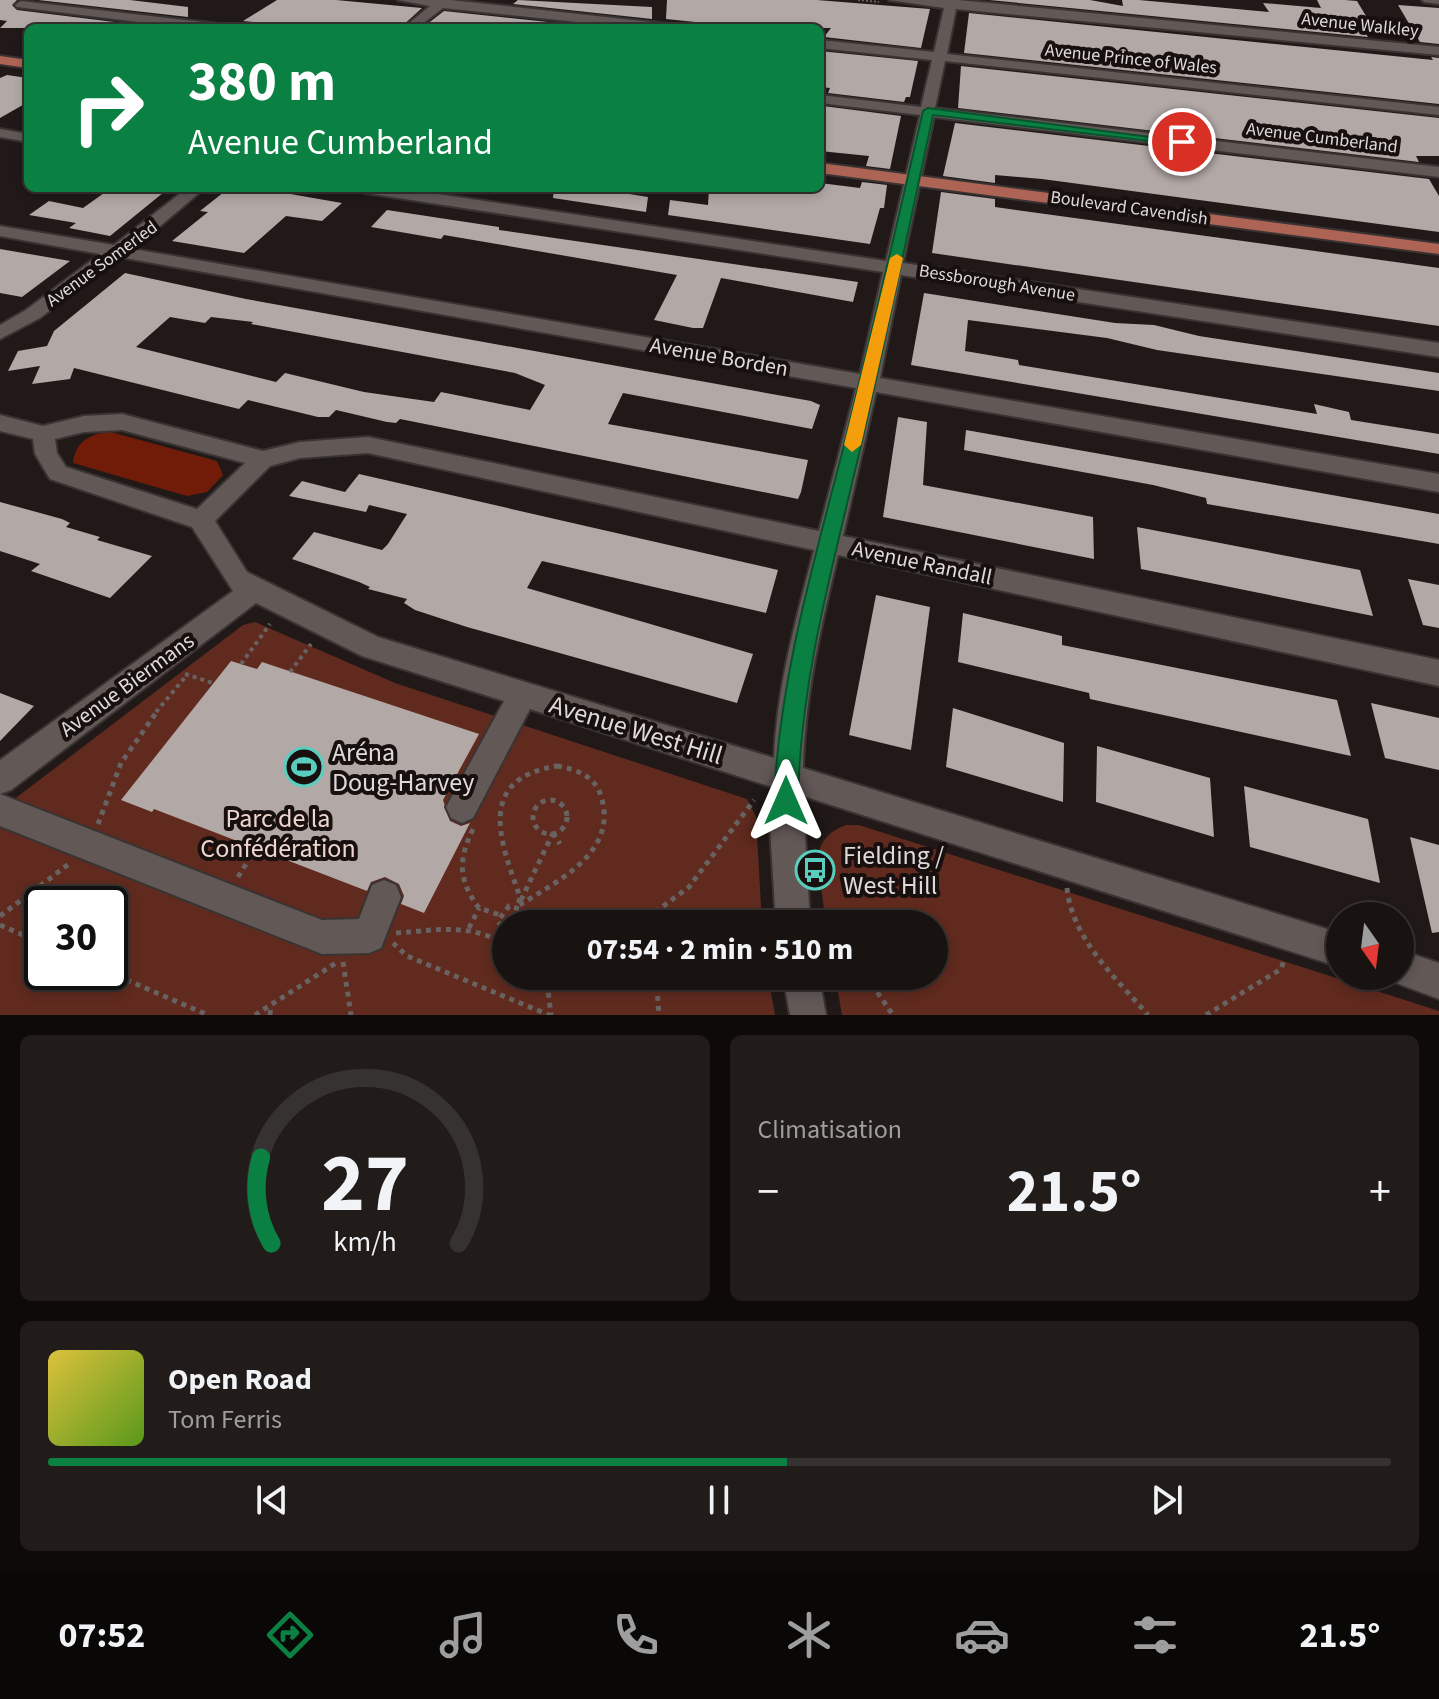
<!DOCTYPE html>
<html lang="fr">
<head>
<meta charset="utf-8">
<style>
	:root { --surface:#181311; --page:#211c1a; --text:#f1f3f6; --muted:#9f9e9f; --line:#363231; --accent:#0b8043 }
	body { margin:0; font-family:"Source Sans 3",sans-serif; background:var(--page); color:var(--text); height:100vh; display:flex; flex-direction:column; font-size:30px; white-space:nowrap }
	* { box-sizing:border-box; margin:0 }
	p { font-size:26px; color:var(--muted) }
	.icon { flex:none; width:44px; height:44px; fill:none; stroke:currentColor; stroke-width:2; stroke-linecap:round; stroke-linejoin:round }
	.map { position:relative; height:1015px; overflow:hidden }
	.details { display:flex; flex-direction:column; gap:20px; padding:20px; background:#0d0a09; flex:1 }
	.details>* { flex:none }
	.hud { position:absolute; left:24px; top:24px; width:800px; height:168px; border-radius:12px; box-shadow:0 4px 12px #0003,0 0 0 2px var(--line); background:#0b8043; color:#fff; overflow:hidden }
	.needle { width:52px; rotate:166deg }
	.buttons { position:absolute; left:1326px; top:902px; display:grid; gap:16px }
	.buttons a { display:grid; place-items:center; width:88px; height:88px; border-radius:50%; background:var(--surface); box-shadow:0 4px 12px #0003,0 0 0 2px var(--line); font-size:40px }
	.speed { position:absolute; left:24px; top:886px; display:flex; gap:16px; font-size:40px; font-weight:700; text-align:center }
	.speed>* { display:grid; place-content:center; width:104px; height:104px; border-radius:50%; background:var(--surface); box-shadow:0 4px 12px #0003,0 0 0 2px var(--line); line-height:1 }
	.speed .limit { border:4px solid #111; border-radius:12px; background:#fff; color:#111 }
	.pin { position:absolute; display:grid; place-items:center; width:68px; height:68px; color:#fff; margin:-34px; border:4px solid #fff; border-radius:50%; box-shadow:0 2px 8px #0007 }
	.me { position:absolute; width:88px; margin:-44px; rotate:0deg; stroke-linejoin:round; filter:drop-shadow(0 0 6px #0008) }
	.turn { display:flex; align-items:center; gap:28px; height:168px; padding:0 32px; font-size:36px }
	.turn .icon { width:104px; height:104px; stroke-width:2.5 }
	.turn b { display:block; font-size:56px; line-height:68px }
	.big { font-size:60px; font-weight:700; line-height:1.1 }
	.details .card { flex:1; display:flex; flex-direction:column; justify-content:center; gap:12px; min-width:0; padding:0 28px; border-radius:12px; background:var(--page) }
	.details .dial { align-items:center; gap:0 }
	.dial svg { height:208px; overflow:visible; fill:none; stroke:var(--line); stroke-width:7; stroke-linecap:round; text-anchor:middle }
	.dial text { fill:var(--text); stroke:none }
	.song { display:flex; align-items:center; gap:24px }
	.cover { width:96px; height:96px; border-radius:12px; background:linear-gradient(135deg,hsl(50 70% 55%),hsl(90 70% 35%)) }
	.played { height:8px; border-radius:4px; background:linear-gradient(90deg,var(--accent) 55%,var(--line) 55%) }
	.keys { display:flex; justify-content:space-around; direction:ltr }
	.heat { display:flex; justify-content:space-between; align-items:center; font-size:44px; direction:ltr }
	.details .tiles { flex:1; display:grid; gap:20px; grid-template-columns:1fr 1fr }
	.card:last-child { grid-column:span 2 }
	.trip { position:absolute; left:492px; top:910px; width:456px; height:80px; border-radius:40px; background:var(--surface); box-shadow:0 4px 12px #0003,0 0 0 2px var(--line); font-weight:700; line-height:80px; text-align:center }
	.tab-bar { display:flex; height:128px; justify-content:space-around; align-items:center; background:#0a0807; color:var(--muted) }
	.tab-bar .icon { width:56px; height:56px }
	.tab-bar .selected { color:var(--accent) }
	.tab-bar b { font-size:36px; color:var(--text) }
	.map>svg:first-child { display:block }
</style>
</head>
<body>
<div class="map">
<svg width="1439" height="1015" viewBox="0 0 1439 1015">
	<rect width="100%" height="100%" fill="#201917"/>
	<!-- green -->
	<g fill="#602a1e" fill-rule="evenodd">
		<path d="M255,622L395,683L747,799L756,817L762,924H506V976H768L775,1015H0V810L243,625ZM42,904H110V972H42Z"/>
		<path d="M846,825H859L1439,1011V1015H842L835,976H934V924H826L821,887L827,886L825,868H819C815,847 826,832 846,825Z"/>
	</g>
	<!-- forest -->
	<path fill="#711c09" d="M107,431L217,461L223,475L207,492L187,496L73,463C75,442 88,436 107,431Z"/>
	<!-- building -->
	<g fill="#b2a8a5" fill-rule="evenodd">
		<polygon points="0,0 17,0 12,5 17,10 163,28 0,28 7,21 0,20"/>
		<polygon points="38,0 130,0 188,7 188,17"/>
		<polygon points="277,0 336,0 422,8 400,28 310,28 243,21"/>
		<polygon points="518,0 652,7 652,19 513,4"/>
		<polygon points="667,0 817,0 930,9 921,48 824,37 831,28 753,28 666,19"/>
		<polygon points="989,0 1090,0 1123,6 1122,0 1139,0 1269,12 1263,3 1321,8 1317,0 1345,0 1357,1 1369,21 1359,23 1368,37"/>
		<polygon points="1398,5 1439,8 1439,44 1420,42"/>
		<polygon points="444,11 605,28 422,28"/>
		<polygon points="969,13 1433,60 1431,57 1439,58 1439,104 964,53"/>
		<polygon points="820,51 918,61 910,97 906,97 904,102 828,93 830,88 820,87"/>
		<polygon points="961,66 1439,118 1439,156 1416,156 1419,162 958,108"/>
		<polygon points="7,75 28,78 28,102 0,118 0,78"/>
		<polygon points="823,106 901,116 890,169 866,166 869,156 820,151"/>
		<polygon points="955,123 1429,179 1439,196 1439,232 1042,179 995,175 995,183 943,176"/>
		<polygon points="862,182 887,185 884,208 880,208 870,244 668,215 670,200 708,205 709,188 820,188 820,183 860,188"/>
		<polygon points="111,188 169,188 110,236 69,228 76,223 29,215 49,201 83,208"/>
		<polygon points="229,188 279,192 342,203 322,221 286,216 244,253 172,241 208,212 200,211"/>
		<polygon points="554,188 592,188 648,197 646,212 553,198"/>
		<polygon points="941,192 995,199 995,207 1439,268 1439,326 932,253"/>
		<polygon points="387,210 499,227 499,230 858,282 853,302 721,278 703,328 693,328 654,320 677,275 444,235 441,239 371,227"/>
		<polygon points="0,249 70,261 22,297 0,293"/>
		<path d="M125,273L246,299L811,401L820,405L812,429L623,393L608,424L808,460L801,492L798,499L400,419L396,423L387,422L336,410L329,417H318L248,400L239,409L74,368L70,379L32,384L40,366L8,371L18,351L47,346L54,331ZM170,317L205,323L211,317L253,322L251,324L515,373L545,385L530,410L441,392L434,402L364,392L285,373L276,382L136,347Z"/>
		<polygon points="924,293 1115,323 1154,325 1199,336 1439,373 1439,391 1157,350 1107,338 968,320 965,351 1018,360 1019,365 1317,414 1314,404 1349,412 1351,420 1439,434 1439,454 911,365"/>
		<polygon points="898,417 927,422 923,485 1093,517 1094,559 883,517"/>
		<polygon points="966,430 1439,514 1439,544 1207,504 1206,498 1153,485 964,450"/>
		<polygon points="359,474 778,570 766,613 542,561 527,588 753,654 737,703 467,627 415,610 404,603 407,599 368,589 370,587 359,582 292,559 314,532 382,550 388,544 407,514 369,505 366,512 289,496 302,481 345,492"/>
		<polygon points="0,502 62,519 70,523 66,527 100,537 97,540 152,556 110,598 31,571 40,564 0,551"/>
		<polygon points="1137,527 1360,570 1373,616 1141,569"/>
		<polygon points="1408,579 1439,585 1439,628 1423,625"/>
		<polygon points="876,595 930,607 911,750 849,735"/>
		<polygon points="963,613 1062,636 1062,645 1337,700 1351,756 1090,699 1089,693 958,662"/>
		<polygon points="231,661 257,669 262,662 479,734 443,800 450,821 461,826 470,823 424,913 401,904 404,896 399,884 385,877 371,882 367,891 154,809 152,812 121,800"/>
		<polygon points="0,693 34,706 0,741"/>
		<polygon points="1371,703 1439,718 1439,770 1385,758"/>
		<polygon points="953,708 1064,743 1063,802 946,767"/>
		<polygon points="1097,746 1210,778 1214,837 1096,802"/>
		<polygon points="1244,786 1368,819 1380,883 1250,847"/>
		<polygon points="1410,837 1439,845 1439,932 1432,933"/>
	</g>
	<g fill="none" stroke-linecap="round" stroke-linejoin="round">
		<defs>
			<g id="minor">
				<polygon points="398,0 451,0 669,24 675,28 634,28 443,8 417,28 403,28 430,6"/>
				<path d="M889,0H958L1439,47V55L956,9L947,54L1439,107V115L945,61L935,108L1439,167V177L934,117L903,263L1439,343V357L901,275L880,378L1439,474V492L876,392L843,536L1439,660V686L838,555C821,626 805,695 803,768L1340,933V967L803,796L810,924H776L770,827L772,787L530,709L473,818L462,823L451,818L446,807L504,701L362,656L256,603L11,790L0,794V760L233,591L192,527L50,479L35,454L33,439L0,431V415L43,426L84,416L122,414L263,451L300,442L368,437L819,531L856,388L119,257L40,318L0,339V325L26,310L100,254L0,236V226L114,245L187,188H205L133,249L860,374L883,272L365,193L357,188H398L886,261L920,115L820,103V95L921,107L932,60L820,48V40L934,52L944,8ZM122,430L245,463L197,509L66,467L57,453L55,439L84,432ZM368,453L814,550C796,619 777,687 774,758L378,637L247,572L215,521L270,466L300,458Z"/>
				<polygon points="1422,0 1439,0 1439,4 1424,2"/>
				<polygon points="21,1 219,24 225,28 187,28 17,7 15,5"/>
				<polygon points="0,129 28,134 28,142 0,137"/>
				<polygon points="0,794 322,920 359,919 372,885 384,880 396,885 401,897 381,948 369,953 322,954 0,826"/>
				<polygon points="1400,950 1439,963 1439,999 1388,980 1386,976 1400,976"/>
				<polygon points="783,976 819,976 826,1015 790,1015"/>
			</g>
			<g id="major">
				<polygon points="0,56 28,60 28,68 0,64"/>
				<polygon points="820,163 1439,244 1439,254 820,173"/>
			</g>
		</defs>
		<!-- minor casing -->
		<use href="#minor" stroke="#393433" stroke-width="4"/>
		<!-- major casing -->
		<use href="#major" stroke="#393433" stroke-width="4"/>
		<!-- path-far2 -->
		<polyline stroke="#686260" stroke-width="2" stroke-dasharray="2 2" stroke-linecap="butt" points="858,0 879,2"/>
		<!-- path-far1 -->
		<g stroke="#686260" stroke-width="4" stroke-dasharray="4 4" stroke-linecap="butt">
			<polyline points="241,664 270,624"/>
			<polyline points="290,672 311,644"/>
			<polyline points="185,674 213,683"/>
			<polyline points="156,712 187,675"/>
		</g>
		<!-- path -->
		<g stroke="#686260" stroke-width="5" stroke-dasharray="5 5" stroke-linecap="butt">
			<path d="M557,766C576,769 595,776 601,796C619,853 557,881 518,906L520,897C501,843 474,779 557,766Z"/>
			<circle cx="550" cy="817" r="17"/>
			<polyline points="98,824 121,763 158,710"/>
			<path d="M473,829C458,860 458,880 479,908L500,915"/>
			<polyline points="553,833 560,844"/>
			<polyline points="238,877 256,848"/>
			<path d="M1067,888C1072,939 1116,978 1148,1015"/>
			<polyline points="521,900 553,833"/>
			<polyline points="0,916 69,864"/>
			<polyline points="649,919 665,924"/>
			<polyline points="639,924 689,887 754,800"/>
			<polyline points="741,924 767,922"/>
			<polyline points="0,925 42,943"/>
			<polyline points="469,928 479,908"/>
			<path d="M396,933C439,930 466,923 506,944"/>
			<polyline points="506,935 498,921 509,906 523,910 525,924"/>
			<polyline points="393,943 407,956 549,1015"/>
			<polyline points="343,962 351,1015"/>
			<polyline points="108,972 208,1015"/>
			<polyline points="538,976 548,990 551,1015"/>
			<polyline points="656,976 659,1015"/>
			<polyline points="866,976 893,1015"/>
			<polyline points="255,1015 336,963"/>
			<polyline points="270,1015 271,1005"/>
			<polyline points="1206,1015 1281,969 1284,960"/>
		</g>
		<!-- minor -->
		<use href="#minor" fill="#625957" fill-rule="evenodd"/>
		<!-- major -->
		<use href="#major" fill="#ae6455" fill-rule="evenodd"/>
	</g>
	<!-- route -->
	<path fill="#0b8043" stroke="#07532c" stroke-width="2" d="M928,108L1188,142L1182,145L933,115C909,228 885,342 859,454C832,569 800,682 798,801L794,809L786,813L778,809L774,801C779,680 813,566 843,449C871,337 897,224 923,111Z"/>
	<!-- slow -->
	<polygon fill="#f59e0b" points="897,254 903,258 861,445 852,452 844,445 890,258"/>
	<!-- icons -->
	<defs>
		<symbol id="stadium-ring" viewBox="-11 -11 22 22"><circle r="9.5" fill="#17100f" stroke="#59cebf" stroke-width="1.5"/><path d="M0-5a6.5 5 0 1 0 0 10a6.5 5 0 1 0 0-10ZM-3.5-1.8h7v3.6h-7Z" fill="#59cebf"/></symbol>
		<symbol id="bus-ring" viewBox="-11 -11 22 22"><circle r="9.5" fill="#17100f" stroke="#59cebf" stroke-width="1.5"/><path d="M-5-6H5V4H4V6H2V4H-2V6H-4V4H-5ZM-3.5-4V0h7V-4ZM-3.5 1.2v1.5H-2V1.2ZM2 1.2v1.5H3.5V1.2Z" fill="#59cebf"/></symbol>
	</defs>
	<g fill-rule="evenodd">
		<use href="#stadium-ring" x="282" y="745" width="44" height="44"/>
		<use href="#bus-ring" x="793" y="848" width="44" height="44"/>
	</g>
	<g text-anchor="middle" dominant-baseline="central" stroke-width="8" stroke-linejoin="round" paint-order="stroke">
		<!-- far-street labels -->
		<g font-size="18" fill="#dfdad9" stroke="#17100f">
			<text transform="translate(1360 25) rotate(6)">Avenue Walkley</text>
			<text transform="translate(1131 59) rotate(6)">Avenue Prince of Wales</text>
			<text transform="translate(1322 138) rotate(7)">Avenue Cumberland</text>
			<text transform="translate(1129 208) rotate(8)">Boulevard Cavendish</text>
			<text transform="translate(102 264) rotate(-36)">Avenue Somerled</text>
			<text transform="translate(997 283) rotate(9)">Bessborough Avenue</text>
		</g>
		<!-- street labels -->
		<g font-size="22" fill="#dfdad9" stroke="#17100f">
			<text transform="translate(719 357) rotate(10)">Avenue Borden</text>
			<text transform="translate(922 563) rotate(12)">Avenue Randall</text>
			<text transform="translate(127 685) rotate(-36)">Avenue Biermans</text>
		</g>
		<!-- near-street labels -->
		<g font-size="26" fill="#dfdad9" stroke="#17100f">
			<text transform="translate(636 730) rotate(17)">Avenue West Hill</text>
		</g>
		<!-- near-poi labels -->
		<g font-size="26" fill="#dfdad9" stroke="#17100f" text-anchor="start">
			<text x="332" y="752">Aréna<tspan x="332" dy="30">Doug-Harvey</tspan></text>
			<text x="843" y="855">Fielding /<tspan x="843" dy="30">West Hill</tspan></text>
		</g>
		<!-- near-park labels -->
		<g font-size="26" fill="#eed5ce" stroke="#17100f">
			<text x="278" y="818">Parc de la<tspan x="278" dy="30">Confédération</tspan></text>
		</g>
	</g>
</svg>
<div class="buttons">
<a><svg class="needle" viewBox="-14 -14 28 28"><path d="M0-13l5 13h-10z" fill="#e53935"/><path d="M0 13l5-13h-10z" fill="#9f9e9f"/></svg></a>
</div>
<div class="speed"><div class="limit">30</div></div>
<div class="pin" style="left:1182px;top:142px;background:#d93025"><svg class="icon" aria-label="arrive" viewBox="0 0 24 24"><path d="M6 21V4h12l-3 4 3 4H6"/></svg></div>
<svg class="me" style="left:786px;top:801px" viewBox="-20 -20 40 40"><path d="M0-17L14 15 0 8-14 15z" fill="#0b8043" stroke="#fff" stroke-width="4"/></svg>
<div class="trip">07:54 · 2 min · 510 m</div>
<div class="hud">
<div class="turn"><svg class="icon" aria-label="right" viewBox="0 0 24 24"><path d="M7 20v-9h11M14 6l5 5-5 5"/></svg><div><b>380 m</b>Avenue Cumberland</div></div>
</div>
</div>
<section class="details">
<div class="tiles">
<div class="card dial"><svg viewBox="0 0 100 80">
<path d="M14 69A42 42 0 1 1 86 69"/>
<path d="M14 69A42 42 0 0 1 10 36" stroke="#0b8043"/>
<text x="50" y="56" font-size="32" font-weight="700">27</text>
<text x="50" y="72" font-size="11">km/h</text>
</svg></div>
<div class="card"><p>Climatisation</p>
<div class="heat"><a>−</a><b class="big">21.5°</b><a>+</a></div>
</div>
<div class="card">
<div class="song"><i class="cover"></i><div><b>Open Road</b><p>Tom Ferris</p></div></div>
<div class="played"></div>
<div class="keys"><svg class="icon" aria-label="previous" viewBox="0 0 24 24"><path d="M18 5L8 12l10 7zM5 5v14"/></svg><svg class="icon" aria-label="pause" viewBox="0 0 24 24"><path d="M8 5v14M16 5v14"/></svg><svg class="icon" aria-label="next" viewBox="0 0 24 24"><path d="M6 5l10 7-10 7zM19 5v14"/></svg></div>
</div>
</div>
</section>
<nav class="tab-bar">
<b>07:52</b>
<svg class="icon selected" aria-label="directions" viewBox="0 0 24 24"><path d="M12 3l9 9-9 9-9-9zM9 14v-3h6M13 9l2 2-2 2"/></svg>
<svg class="icon" aria-label="music" viewBox="0 0 24 24"><path d="M9 18V5l10-2v13"/><circle cx="6" cy="18" r="3"/><circle cx="16" cy="16" r="3"/></svg>
<svg class="icon" aria-label="phone" viewBox="0 0 24 24"><path d="M5 4h4l2 5-3 2q2 4 5 5l2-3 5 2v4C11 20 4 13 5 4z"/></svg>
<svg class="icon" aria-label="climate" viewBox="0 0 24 24"><path d="M12 3v18M4 7l16 10M4 17L20 7"/></svg>
<svg class="icon" aria-label="car" viewBox="0 0 24 24"><path d="M5 17H2v-5l4-1 3-4h7l3 4 3 1v5h-3M9 17h6M6 11h13"/><circle cx="7" cy="17" r="2"/><circle cx="17" cy="17" r="2"/></svg>
<svg class="icon" aria-label="filters" viewBox="0 0 24 24"><path d="M4 7h16M4 17h16"/><circle cx="9" cy="7" r="2"/><circle cx="15" cy="17" r="2"/></svg>
<b>21.5°</b>
</nav>
</body>
</html>
